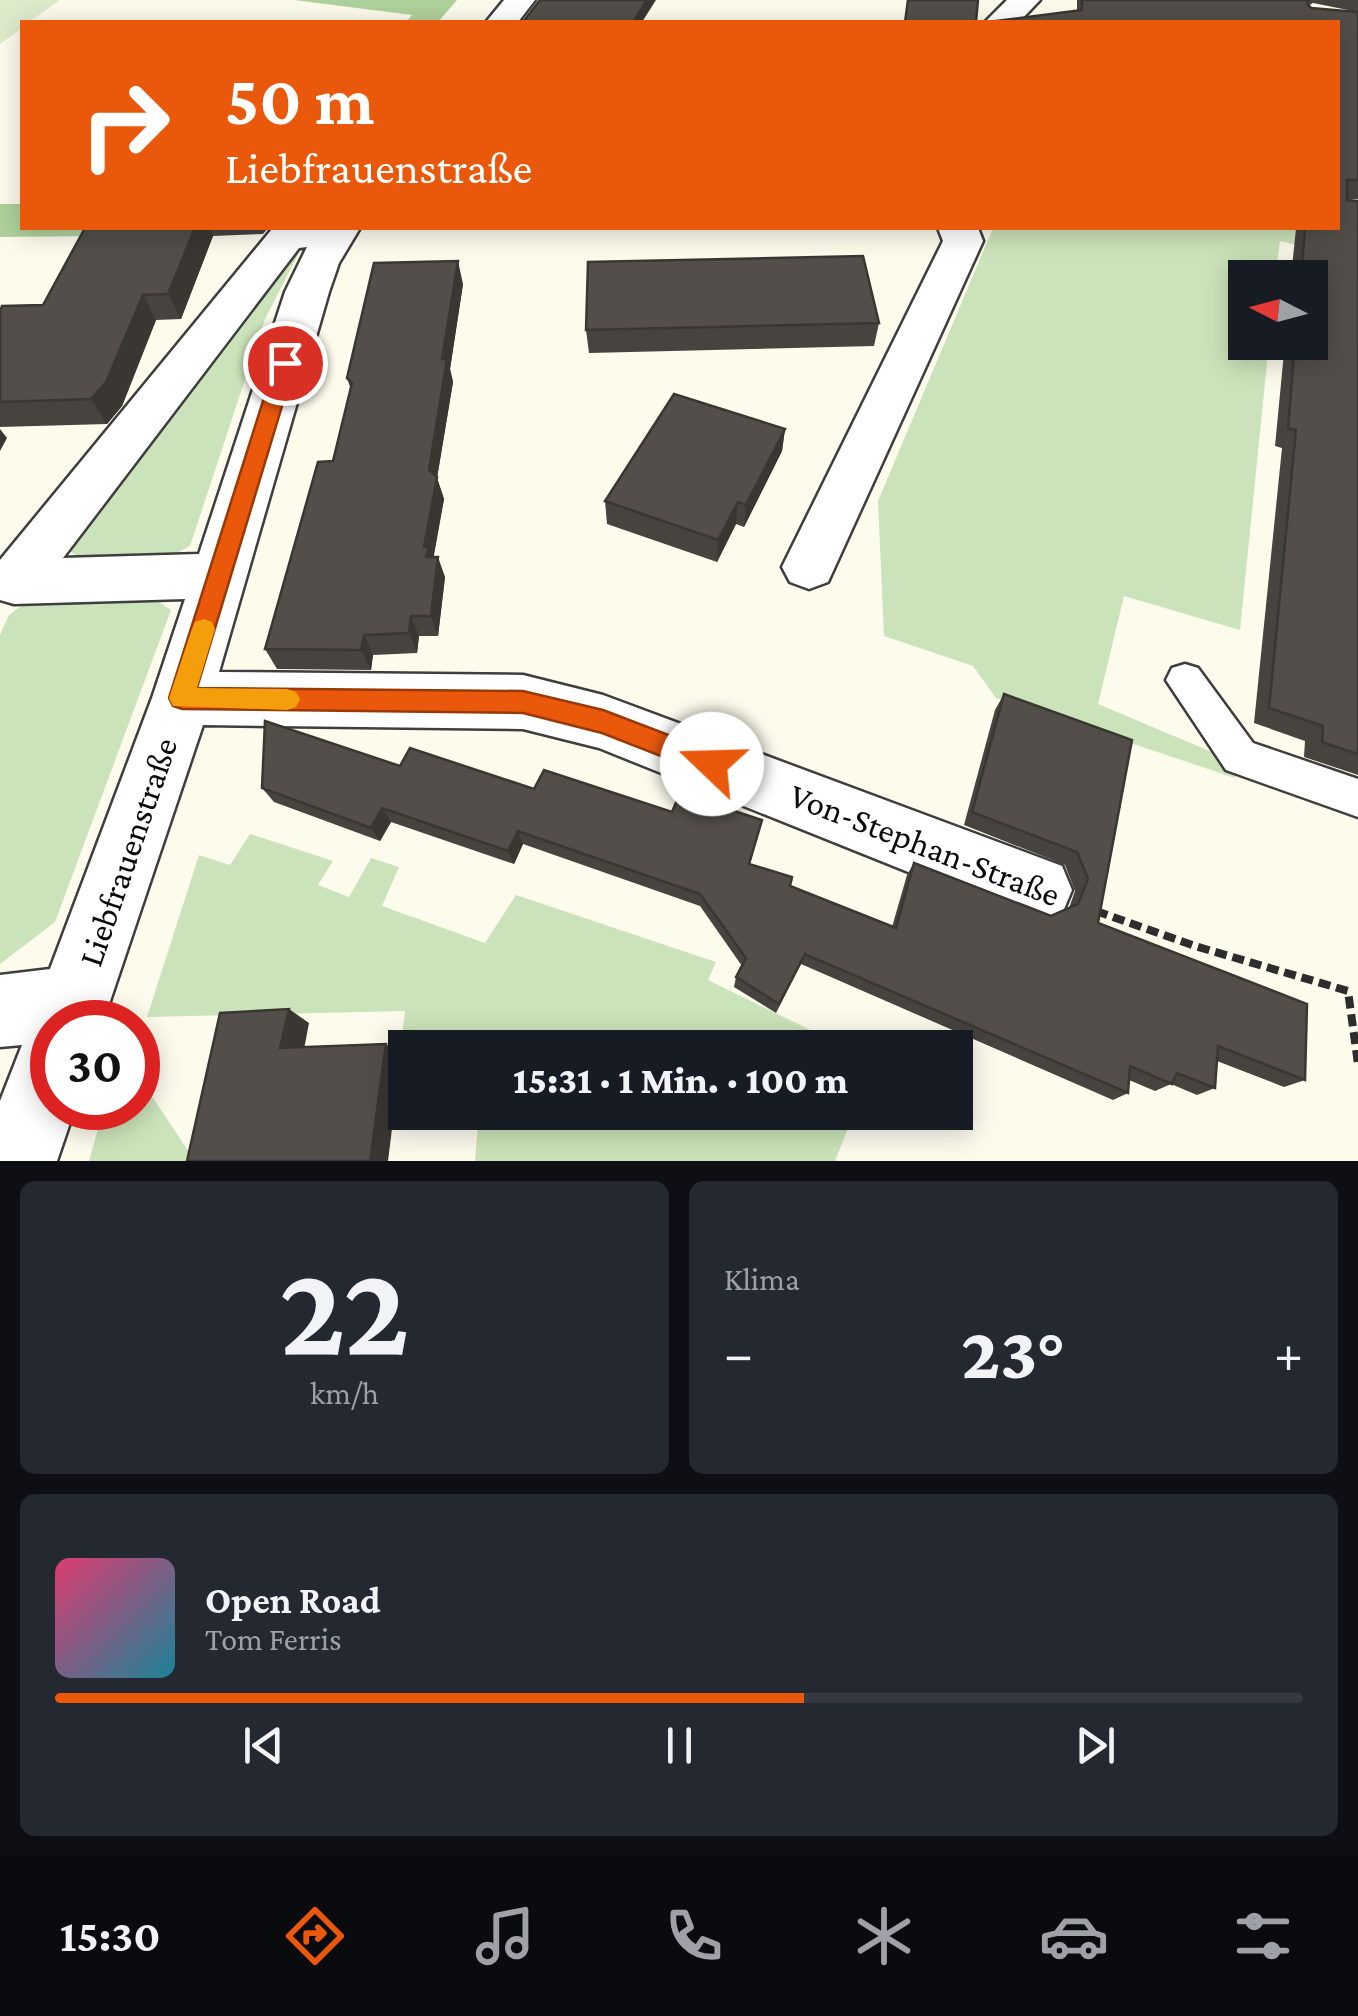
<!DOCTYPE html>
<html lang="de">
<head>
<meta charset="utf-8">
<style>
	:root { --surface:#171b24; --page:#242831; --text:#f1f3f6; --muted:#9ea1a6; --line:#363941; --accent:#ea580c }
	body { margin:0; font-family:"Crimson Pro",serif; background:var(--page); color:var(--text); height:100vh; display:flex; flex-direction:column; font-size:38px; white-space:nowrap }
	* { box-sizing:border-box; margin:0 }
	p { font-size:32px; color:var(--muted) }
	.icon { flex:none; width:55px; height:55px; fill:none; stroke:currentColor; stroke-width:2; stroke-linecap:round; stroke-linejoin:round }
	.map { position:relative; height:1161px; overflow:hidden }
	.details { display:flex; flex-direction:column; gap:20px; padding:20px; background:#0d0f14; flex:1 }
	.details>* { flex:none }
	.top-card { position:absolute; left:20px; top:20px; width:1320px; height:210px; border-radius:0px; box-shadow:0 5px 25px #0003; background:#ea580c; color:#fff; overflow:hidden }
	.needle { width:65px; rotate:276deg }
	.fabs { position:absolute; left:1228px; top:260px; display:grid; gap:20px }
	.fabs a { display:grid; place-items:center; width:100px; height:100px; border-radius:0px; background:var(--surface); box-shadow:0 5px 25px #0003; font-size:50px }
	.speed { position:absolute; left:30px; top:1000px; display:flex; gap:20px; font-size:50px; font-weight:700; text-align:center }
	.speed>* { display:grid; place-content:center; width:130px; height:130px; border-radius:50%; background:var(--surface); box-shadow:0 5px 25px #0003; line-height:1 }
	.speed .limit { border:15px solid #d22; background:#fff; color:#111 }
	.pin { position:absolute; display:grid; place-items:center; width:85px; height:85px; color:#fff; margin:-42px; border:5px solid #fff; border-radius:50%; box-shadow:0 2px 10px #0007 }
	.me { position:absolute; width:110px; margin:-55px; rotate:291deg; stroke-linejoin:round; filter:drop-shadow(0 0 8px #0008) }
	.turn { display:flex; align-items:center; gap:35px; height:210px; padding:0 40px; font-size:45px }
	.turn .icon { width:130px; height:130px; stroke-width:2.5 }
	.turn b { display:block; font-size:70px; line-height:85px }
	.big { font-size:75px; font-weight:800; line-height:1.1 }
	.details .card { flex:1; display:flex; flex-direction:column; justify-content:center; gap:15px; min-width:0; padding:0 35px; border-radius:15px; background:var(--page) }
	.details .dial { align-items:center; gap:0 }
	.dial b { font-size:130px; line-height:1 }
	.song { display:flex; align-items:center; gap:30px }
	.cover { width:120px; height:120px; border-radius:15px; background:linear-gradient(135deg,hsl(340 70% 55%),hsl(190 70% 35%)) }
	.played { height:10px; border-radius:5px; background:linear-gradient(90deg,var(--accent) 60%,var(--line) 60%) }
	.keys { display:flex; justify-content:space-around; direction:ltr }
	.heat { display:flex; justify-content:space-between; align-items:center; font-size:55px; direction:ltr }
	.details .tiles { flex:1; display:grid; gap:20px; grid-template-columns:1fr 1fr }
	.card:last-child { grid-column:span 2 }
	.trip { position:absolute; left:388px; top:1030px; width:585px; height:100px; border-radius:0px; background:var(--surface); box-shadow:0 5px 25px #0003; font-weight:800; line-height:100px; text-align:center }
	.menu { display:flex; height:160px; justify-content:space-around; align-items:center; background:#090b0e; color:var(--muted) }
	.menu .icon { width:70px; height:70px }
	.menu .current { color:var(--accent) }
	.menu b { font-size:45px; color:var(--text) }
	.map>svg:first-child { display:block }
</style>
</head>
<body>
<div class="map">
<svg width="1358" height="1161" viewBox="0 0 1358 1161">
	<rect width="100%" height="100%" fill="#fdfbec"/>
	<!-- green -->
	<g fill="#cbe3ba">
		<polygon points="993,228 1327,228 1332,253 1280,241 1275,277 1245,278 1245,342 1269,343 1240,630 1124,596 1098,704 1238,763 1235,778 996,698 973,666 884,636 878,501"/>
		<polygon points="299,245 301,249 265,319 190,546 166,559 80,560 64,545"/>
		<polygon points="156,600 171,610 55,922 0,964 0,635 9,615 25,603"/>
		<polygon points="250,834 333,861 318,885 349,897 371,858 399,867 382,906 485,943 516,895 716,962 708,980 845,1047 485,1047 486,1032 402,1035 405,1011 147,1017 199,855 230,865"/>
		<polygon points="138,1091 149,1092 195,1161 89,1161 104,1108 138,1108"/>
		<polygon points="479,1113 479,1112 854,1113 835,1161 475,1161"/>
	</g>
	<!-- forest -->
	<g fill="#afd19b">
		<polygon points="294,0 457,0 438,22 406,22 412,15"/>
		<polygon points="0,204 22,204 22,228 203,228 198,235 0,237"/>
	</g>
	<!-- pitch -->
	<polygon fill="#ddebcb" points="0,0 60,0 29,22 22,22 22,28 0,44"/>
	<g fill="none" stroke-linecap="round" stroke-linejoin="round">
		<defs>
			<polygon id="service" points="1185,664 1198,668 1253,743 1358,779 1358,817 1226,770 1166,680 1172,668"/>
			<g id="minor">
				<polygon points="504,0 535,0 518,22 486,22"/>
				<polygon points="1007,0 1040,0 1019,22 985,22"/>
				<path d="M279,228H360L339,263L329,292L219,672L523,675L603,695L1062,866L1072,890L1062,914L1038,924L599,748L523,729L203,725L103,1022H52V1108H75L57,1161H0V1101L22,1045L0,1047V975L50,969L152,698L185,599L14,604L0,600V560L272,229ZM307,247L285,292L199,554L63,558L299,248Z"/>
				<polygon points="938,228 978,228 983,241 828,582 809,589 790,582 782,567 943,241"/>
			</g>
		</defs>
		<!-- service casing -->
		<use href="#service" stroke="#3e3e3e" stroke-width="5"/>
		<!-- minor casing -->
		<use href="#minor" stroke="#3e3e3e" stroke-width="5"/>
		<!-- path -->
		<polyline stroke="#2d2d2d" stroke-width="8" stroke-dasharray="12 6" stroke-linecap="butt" points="1096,911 1195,946 1348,991 1358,1064"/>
		<!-- service -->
		<use href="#service" fill="#fff" fill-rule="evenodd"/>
		<!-- minor -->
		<use href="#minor" fill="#fff" fill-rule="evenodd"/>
	</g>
	<!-- wall -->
	<g fill="#47433f">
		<polygon points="1077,0 1358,0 1358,12 1313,3 1308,6 1311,8 1358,12 1358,199 1347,199 1358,201 1358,775 1304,757 1305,741 1254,723 1282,448 1275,446 1285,342 1310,342 1310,278 1291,278 1296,228 1338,228 1338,22 1077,10"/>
		<polygon points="85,228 268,228 263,234 213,236 181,319 156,320 122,406 107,424 0,427 0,311 43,305"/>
		<polygon points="463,284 450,369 453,382 437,478 444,499 433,557 445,577 438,636 419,636 417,653 373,655 371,670 277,669 265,649 333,461 351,390 347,378"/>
		<polygon points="879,323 874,346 589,353 586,330"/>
		<polygon points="785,429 782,451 744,527 736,524 717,562 607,524 605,501"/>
		<polygon points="1004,694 1132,740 1098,923 1305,1080 1284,1087 1217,1061 1215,1088 1197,1095 1171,1084 1155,1091 1129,1080 1128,1093 1113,1100 801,964 776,1013 734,987 736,977 742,966 700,906 523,844 514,864 391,822 380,841 274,802 262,788 400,766 672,812 762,820 750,864 790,886 892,927 907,875 914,863 1051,916 1069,908 1075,891 1065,865 964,825 995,710"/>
	</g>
	<!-- shaded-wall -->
	<g fill="#3a3733">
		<polygon points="647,0 656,0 642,22 633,22"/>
		<polygon points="195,228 209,228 213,236 181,319 168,294"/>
		<polygon points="458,261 463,284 450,369 453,382 437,478 444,499 433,561 433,578 424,547 429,470 442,359"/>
		<polygon points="143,295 156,320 122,406 107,424 91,399"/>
		<polygon points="0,429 7,438 0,451"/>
		<polygon points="785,429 782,451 744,527 746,505"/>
		<polygon points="738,502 736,524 717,562 718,540"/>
		<polygon points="438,557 445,577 438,636 431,616"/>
		<polygon points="411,616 419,636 417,653 409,633"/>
		<polygon points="364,635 373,655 371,670 361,650"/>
		<polygon points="382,808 391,822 380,841 371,828"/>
		<polygon points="518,831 523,844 514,864 508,851"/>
		<polygon points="289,1009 309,1023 302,1060 280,1048"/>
		<polygon points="386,1044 401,1056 388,1161 370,1161"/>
	</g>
	<!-- building -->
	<g fill="#534e49" stroke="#3a3733" stroke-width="2.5">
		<polygon points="540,0 647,0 633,22 523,22"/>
		<polygon points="908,0 978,0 976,22 905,22"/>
		<polygon points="1082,0 1308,0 1307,4 1311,8 1358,12 1358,180 1347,180 1347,200 1358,201 1358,754 1322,742 1323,726 1269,708 1296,430 1288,428 1295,342 1310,342 1310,278 1301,278 1305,228 1338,228 1338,22 988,22 1082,10"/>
		<polygon points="85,228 195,228 168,294 143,295 106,382 91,399 0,402 0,311 2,306 43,305"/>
		<polygon points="863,256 879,323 586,330 588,262"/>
		<polygon points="458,261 442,359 447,359 429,470 437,477 424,547 428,547 426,557 438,557 431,616 411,616 409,633 364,635 361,650 265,649 318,462 333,461 352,383 347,378 374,263"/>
		<polygon points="674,394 785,429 746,505 738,502 718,540 605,501"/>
		<polygon points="1004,694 1132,740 1098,923 1307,1004 1305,1080 1218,1046 1215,1088 1177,1073 1172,1084 1130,1066 1128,1093 805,954 779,1004 736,977 746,958 700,894 518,831 508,851 382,808 371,828 262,788 265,721 400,766 410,748 534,789 544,770 672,812 680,793 762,820 749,864 792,877 790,886 896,928 914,863 1051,916 1078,904 1088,879 1077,852 972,812"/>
		<polygon points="289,1009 280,1048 386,1044 370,1161 187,1161 220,1013"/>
	</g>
	<!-- route -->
	<polygon fill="#ea580c" stroke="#983908" stroke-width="2.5" points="285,357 295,363 197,688 523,691 603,710 721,755 725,764 721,772 712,776 602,733 523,713 182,709 173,706 169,698 275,363"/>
	<!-- slow -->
	<polygon fill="#f59e0b" points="204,619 212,622 215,629 197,688 287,689 296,692 300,699 296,707 287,710 173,706 169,698 192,629 195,622"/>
	<g text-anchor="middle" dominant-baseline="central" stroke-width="10" stroke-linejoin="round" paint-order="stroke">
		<!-- street labels -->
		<g font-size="35" fill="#0b0b0b" stroke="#fff">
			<text transform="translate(925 845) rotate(21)">Von-Stephan-Straße</text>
			<text transform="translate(128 852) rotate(-71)">Liebfrauenstraße</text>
		</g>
	</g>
</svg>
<div class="fabs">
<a><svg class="needle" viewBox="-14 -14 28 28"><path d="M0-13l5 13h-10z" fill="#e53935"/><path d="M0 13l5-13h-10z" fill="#9ea1a6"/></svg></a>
</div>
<div class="speed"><div class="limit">30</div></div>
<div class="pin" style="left:285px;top:363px;background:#d93025"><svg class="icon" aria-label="arrive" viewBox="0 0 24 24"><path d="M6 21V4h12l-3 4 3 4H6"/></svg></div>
<svg class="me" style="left:712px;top:764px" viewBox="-20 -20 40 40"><circle r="19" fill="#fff"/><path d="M0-13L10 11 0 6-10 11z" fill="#ea580c"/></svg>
<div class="trip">15:31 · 1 Min. · 100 m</div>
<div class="top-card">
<div class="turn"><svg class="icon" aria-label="right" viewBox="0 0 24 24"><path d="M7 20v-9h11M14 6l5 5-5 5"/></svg><div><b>50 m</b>Liebfrauenstraße</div></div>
</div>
</div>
<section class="details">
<div class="tiles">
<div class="card dial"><b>22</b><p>km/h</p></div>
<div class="card"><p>Klima</p>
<div class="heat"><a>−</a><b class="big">23°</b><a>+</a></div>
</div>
<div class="card">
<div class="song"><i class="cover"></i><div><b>Open Road</b><p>Tom Ferris</p></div></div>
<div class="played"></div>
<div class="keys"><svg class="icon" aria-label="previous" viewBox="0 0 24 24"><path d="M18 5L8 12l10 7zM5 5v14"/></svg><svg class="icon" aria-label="pause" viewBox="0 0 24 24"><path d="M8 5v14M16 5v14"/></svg><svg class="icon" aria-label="next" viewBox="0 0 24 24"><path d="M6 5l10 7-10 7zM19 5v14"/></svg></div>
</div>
</div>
</section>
<nav class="menu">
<b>15:30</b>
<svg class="icon current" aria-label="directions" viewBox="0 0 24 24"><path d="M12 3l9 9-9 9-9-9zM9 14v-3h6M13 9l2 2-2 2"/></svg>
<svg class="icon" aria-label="music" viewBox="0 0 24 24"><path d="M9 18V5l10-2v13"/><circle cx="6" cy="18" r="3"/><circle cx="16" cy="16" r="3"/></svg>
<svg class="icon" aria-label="phone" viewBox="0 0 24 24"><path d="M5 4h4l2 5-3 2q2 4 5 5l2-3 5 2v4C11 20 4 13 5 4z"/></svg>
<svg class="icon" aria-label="climate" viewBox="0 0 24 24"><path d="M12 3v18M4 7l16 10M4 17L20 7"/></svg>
<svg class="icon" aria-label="car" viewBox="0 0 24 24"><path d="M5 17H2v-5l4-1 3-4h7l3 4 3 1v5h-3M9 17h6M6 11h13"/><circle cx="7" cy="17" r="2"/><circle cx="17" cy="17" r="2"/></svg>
<svg class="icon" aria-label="filters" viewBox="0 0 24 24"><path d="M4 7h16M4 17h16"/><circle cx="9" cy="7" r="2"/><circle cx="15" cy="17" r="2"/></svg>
</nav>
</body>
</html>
